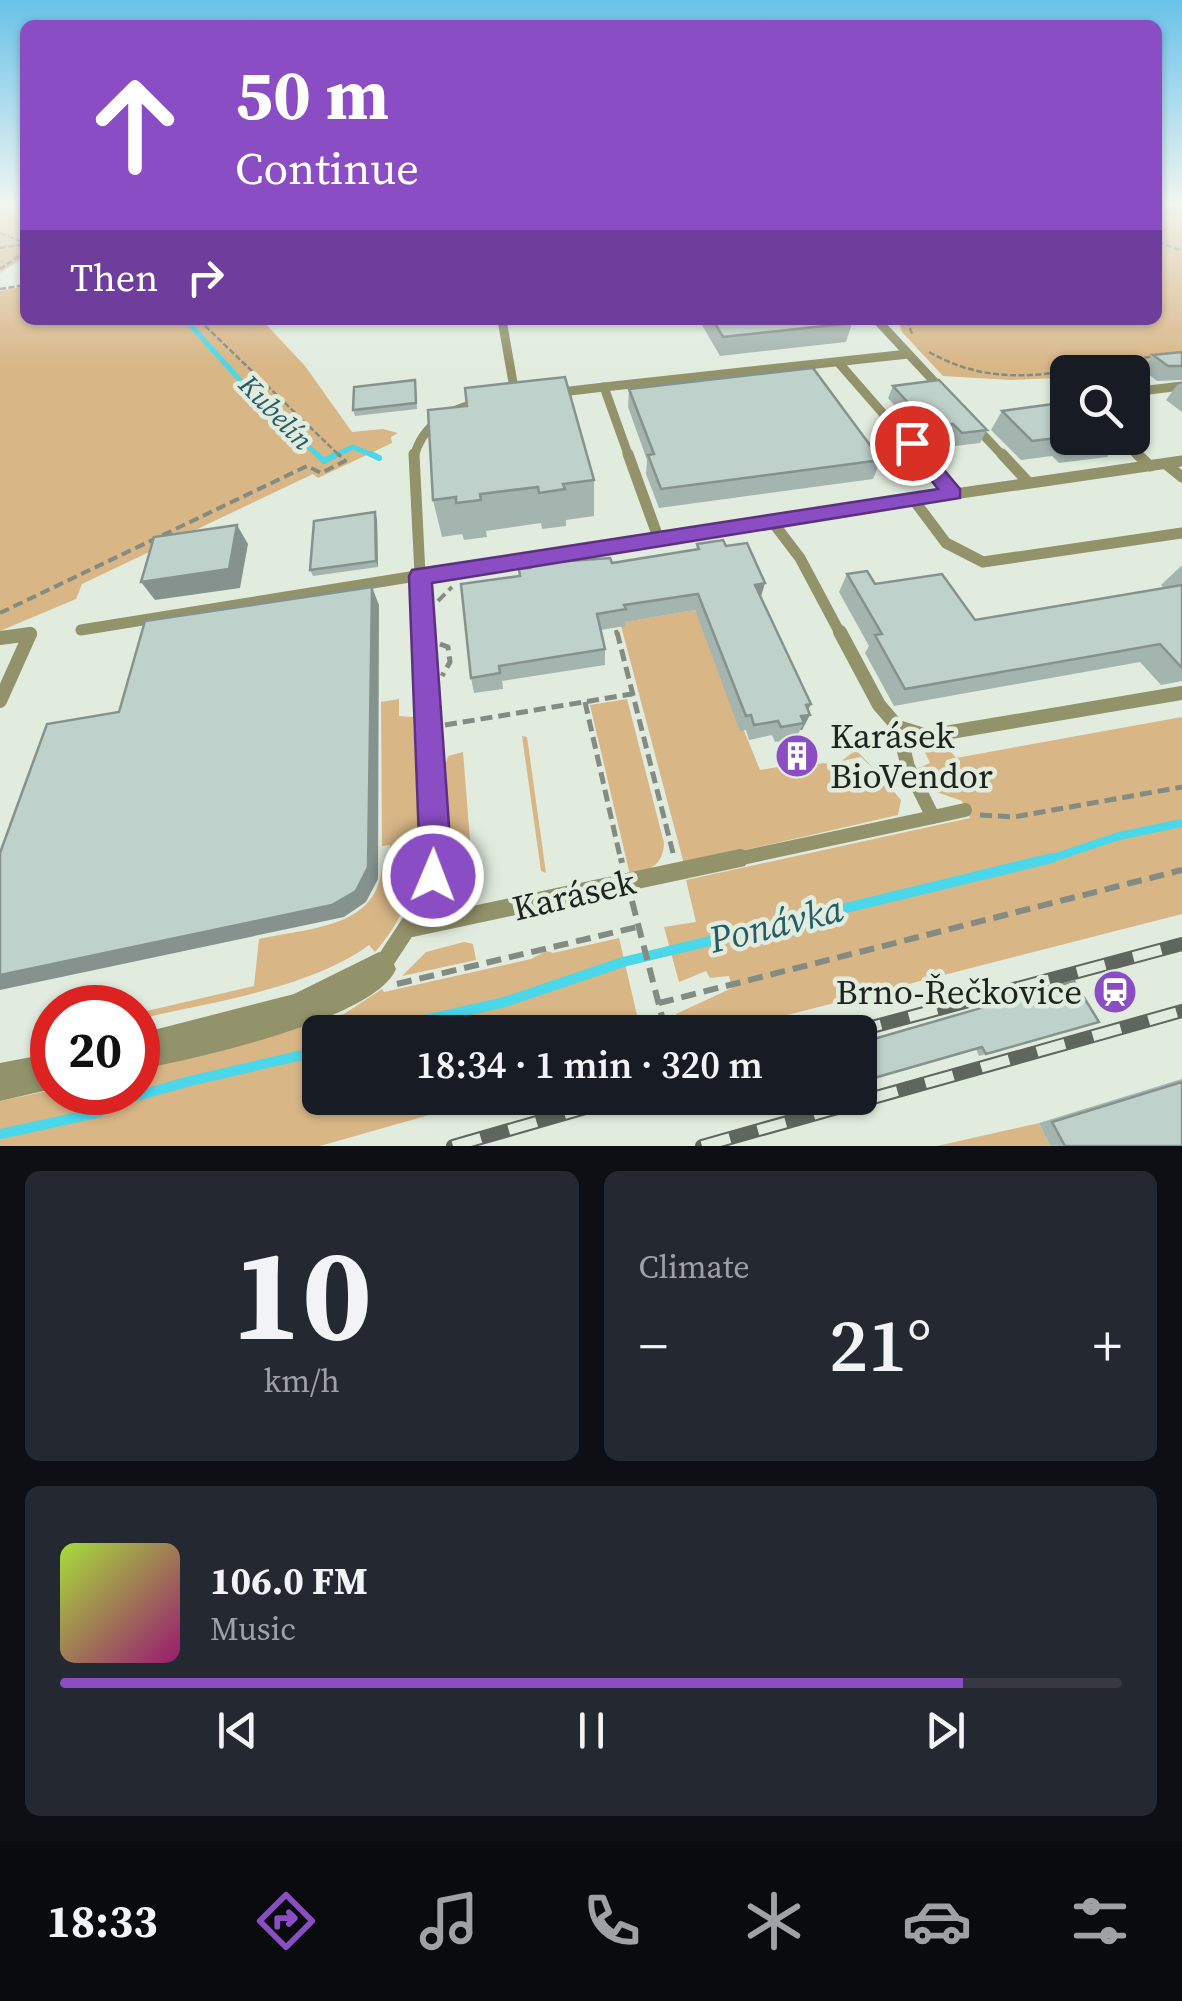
<!DOCTYPE html>
<html lang="en">
<head>
<meta charset="utf-8">
<style>
	:root { --surface:#171b24; --page:#242831; --text:#f1f3f6; --muted:#9ea1a6; --line:#363941; --accent:#8b4dc3 }
	body { margin:0; font-family:"Source Serif 4",serif; background:var(--page); color:var(--text); height:100vh; display:flex; flex-direction:column; font-size:38px; white-space:nowrap }
	* { box-sizing:border-box; margin:0 }
	p { font-size:32px; color:var(--muted) }
	.icon { flex:none; width:55px; height:55px; fill:none; stroke:currentColor; stroke-width:2; stroke-linecap:round; stroke-linejoin:round }
	.map { position:relative; height:1146px; overflow:hidden }
	.details { display:flex; flex-direction:column; gap:25px; padding:25px; background:#0d0f14; flex:1 }
	.details>* { flex:none }
	.top-card { position:absolute; left:20px; top:20px; width:1142px; height:305px; border-radius:15px; box-shadow:0 2px 8px #0004; background:#8b4dc3; color:#fff; overflow:hidden }
	.buttons { position:absolute; left:1050px; top:355px; display:grid; gap:20px }
	.buttons a { display:grid; place-items:center; width:100px; height:100px; border-radius:15px; background:var(--surface); box-shadow:0 2px 8px #0004; font-size:50px }
	.speed { position:absolute; left:30px; top:985px; display:flex; gap:20px; font-size:50px; font-weight:700; text-align:center }
	.speed>* { display:grid; place-content:center; width:130px; height:130px; border-radius:50%; background:var(--surface); box-shadow:0 2px 8px #0004; line-height:1 }
	.speed .limit { border:15px solid #d22; background:#fff; color:#111 }
	.pin { position:absolute; display:grid; place-items:center; width:85px; height:85px; color:#fff; margin:-42px; border:5px solid #fff; border-radius:50%; box-shadow:0 2px 10px #0007 }
	.me { position:absolute; width:110px; margin:-55px; rotate:1deg; stroke-linejoin:round; filter:drop-shadow(0 0 8px #0008) }
	.turn { display:flex; align-items:center; gap:35px; height:210px; padding:0 50px; font-size:45px }
	.turn .icon { width:130px; height:130px; stroke-width:2.5 }
	.turn b { display:block; font-size:70px; line-height:85px }
	.then { display:flex; align-items:center; height:95px; padding:0 50px; background:#0003; gap:20px; font-size:38px }
	.big { font-size:75px; font-weight:600; line-height:1.1 }
	.details .widget { flex:1; display:flex; flex-direction:column; justify-content:center; gap:15px; min-width:0; padding:0 35px; border-radius:15px; background:var(--page) }
	.details .dial { align-items:center; gap:0 }
	.dial b { font-size:130px; line-height:1 }
	.song { display:flex; align-items:center; gap:30px }
	.cover { width:120px; height:120px; border-radius:15px; background:linear-gradient(135deg,hsl(80 70% 55%),hsl(320 70% 35%)) }
	.played { height:10px; border-radius:5px; background:linear-gradient(90deg,var(--accent) 85%,var(--line) 85%) }
	.keys { display:flex; justify-content:space-around; direction:ltr }
	.heat { display:flex; justify-content:space-between; align-items:center; font-size:55px; direction:ltr }
	.details .tiles { flex:1; display:grid; gap:25px; grid-template-columns:1fr 1fr }
	.widget:last-child { grid-column:span 2 }
	.trip { position:absolute; left:302px; top:1015px; width:575px; height:100px; border-radius:15px; background:var(--surface); box-shadow:0 2px 8px #0004; font-weight:600; line-height:100px; text-align:center }
	.dock { display:flex; height:160px; justify-content:space-around; align-items:center; background:#090b0e; color:var(--muted) }
	.dock .icon { width:70px; height:70px }
	.dock .selected { color:var(--accent) }
	.dock b { font-size:45px; color:var(--text) }
	.map>svg:first-child { display:block }
</style>
</head>
<body>
<div class="map">
<svg width="1182" height="1146" viewBox="0 0 1182 1146">
	<rect width="100%" height="100%" fill="#e1ecdf"/>
	<!-- green -->
	<g fill="#d8b686">
		<polygon points="0,205 25,205 25,257 0,273"/>
		<polygon points="1158,205 1182,205 1182,360 1098,368 1057,378 1011,380 943,376 902,332 898,320 1158,320"/>
		<polygon points="25,286 25,320 262,320 305,366 352,432 383,429 398,433 391,437 392,443 318,478 313,474 82,584 76,599 0,631 0,291"/>
		<polygon points="695,610 760,770 795,764 797,769 823,763 836,765 856,750 879,774 861,757 846,760 840,767 850,790 888,785 901,800 898,815 684,864 621,626 624,622"/>
		<path d="M399,699V716L413,717C416,801 436,885 375,952L369,945C309,989 210,1002 138,1019V1013L254,986L259,939C307,928 376,929 382,868L391,866L390,845L382,846L381,702Z"/>
		<path d="M627,699L664,843C663,866 650,870 630,875L590,705Z"/>
		<path d="M1182,717V914L721,1032H677L676,1014L732,988L729,976L710,978L706,971L679,982L664,927L696,922L686,880L970,818L962,801C938,791 930,796 918,768L930,763L924,750L932,745L947,747L956,758Z"/>
		<polygon points="522,736 527,737 546,873 541,871"/>
		<polygon points="463,752 474,890 459,899 451,894 446,763 448,756"/>
		<polygon points="619,938 641,1032 320,1032 320,1098 489,1098 320,1146 0,1146 0,1101 52,1090 138,1092 138,1068 344,1014 382,989 384,992 531,959 546,951 553,953"/>
		<polygon points="464,942 473,944 476,960 402,976 426,952"/>
		<polygon points="1039,1123 1050,1146 937,1146"/>
	</g>
	<g fill="none" stroke-linecap="round" stroke-linejoin="round">
		<!-- stream-far3 -->
		<g stroke="#49d7e9" stroke-width="5">
			<polyline points="186,320 266,409 320,457"/>
			<polyline points="332,457 353,447 377,457"/>
		</g>
		<!-- stream-far2 -->
		<g stroke="#49d7e9" stroke-width="6">
			<polyline points="317,454 324,461 337,454"/>
			<polyline points="371,454 379,458"/>
		</g>
		<!-- stream-far1 -->
		<polyline stroke="#49d7e9" stroke-width="8" points="1044,861 1119,836 1182,823"/>
		<!-- stream -->
		<g stroke="#49d7e9" stroke-width="10">
			<polyline points="372,1032 505,1002 623,962 1052,858"/>
			<polyline points="0,1134 97,1113 126,1099 190,1081 320,1051"/>
		</g>
		<!-- path-far3 -->
		<g stroke="#838b82" stroke-width="2.5" stroke-dasharray="6 2.5" stroke-linecap="butt">
			<polyline points="1158,206 1182,215"/>
			<polyline points="1168,210 1181,205"/>
			<polyline points="0,233 25,243"/>
			<polyline points="1158,242 1182,251"/>
			<polyline points="0,248 25,244"/>
			<polyline points="0,269 25,252"/>
			<polyline points="0,289 25,285"/>
			<polyline points="199,320 341,457"/>
			<polyline points="907,320 912,334"/>
			<path d="M929,352C1007,396 1074,366 1157,356"/>
		</g>
		<!-- path-far2 -->
		<g stroke="#838b82" stroke-width="4" stroke-dasharray="10 5" stroke-linecap="butt">
			<polyline points="438,601 452,587"/>
			<polyline points="0,613 307,466 321,473 345,461 338,454"/>
			<polyline points="616,630 617,635"/>
		</g>
		<!-- path-far1 -->
		<g stroke="#838b82" stroke-width="5" stroke-dasharray="12 6" stroke-linecap="butt">
			<polyline points="617,632 673,853"/>
			<polyline points="440,644 448,647 450,662 442,676"/>
			<polyline points="585,702 621,861"/>
			<polyline points="445,725 632,694"/>
			<polyline points="980,815 1014,817 1182,787"/>
		</g>
		<!-- path -->
		<g stroke="#838b82" stroke-width="6" stroke-dasharray="15 8" stroke-linecap="butt">
			<polyline points="621,858 622,863"/>
			<polyline points="632,901 666,1032"/>
			<polyline points="397,984 641,926"/>
			<polyline points="659,1003 1182,870"/>
		</g>
		<!-- service-far3 -->
		<g stroke="#92926b" stroke-width="9">
			<polyline points="502,320 515,394"/>
			<polyline points="877,320 942,390"/>
			<polyline points="838,362 921,457"/>
			<polyline points="604,387 908,354"/>
			<polyline points="1132,392 1182,386"/>
			<polyline points="553,393 604,387 629,457"/>
			<polyline points="975,426 1004,457"/>
			<polyline points="1118,438 1140,457"/>
			<path d="M414,457C422,425 449,409 480,403"/>
		</g>
		<!-- service-far2 -->
		<g stroke="#92926b" stroke-width="11">
			<polyline points="414,454 423,635"/>
			<polyline points="628,454 658,537"/>
			<polyline points="919,454 953,494"/>
			<polyline points="1002,454 1028,482"/>
			<polyline points="1137,454 1150,466"/>
			<polyline points="1166,464 1182,477"/>
			<polyline points="913,499 946,543 983,562 1182,533"/>
			<polyline points="771,520 800,558 841,635"/>
			<polyline points="81,630 658,537 1182,461"/>
			<polyline points="23,635 30,634"/>
		</g>
		<!-- service-far1 -->
		<g stroke="#92926b" stroke-width="14">
			<polyline points="423,632 432,861"/>
			<polyline points="840,632 879,705 898,727 927,736 1182,693"/>
			<polyline points="0,638 30,634"/>
			<polyline points="0,701 30,634"/>
			<polyline points="933,817 965,810"/>
			<polyline points="728,861 933,817 908,767 898,727"/>
		</g>
		<!-- service -->
		<g stroke="#92926b" stroke-width="18">
			<polyline points="412,928 740,858"/>
			<polyline points="382,966 420,908 433,858"/>
		</g>
		<!-- minor -->
		<g fill="#92926b" fill-rule="evenodd">
			<path d="M379,952L391,957L396,969C375,1020 191,1059 138,1070V1034L294,994Z"/>
			<polygon points="52,1053 52,1089 0,1101 0,1063"/>
		</g>
		<defs>
			<g id="rail">
				<polyline points="853,1032 1182,944"/>
				<polyline points="453,1146 620,1098"/>
				<polyline points="702,1146 1182,1011"/>
			</g>
		</defs>
		<!-- rail casing -->
		<use href="#rail" stroke="#5f665e" stroke-width="14"/>
		<!-- rail -->
		<use href="#rail" stroke="#e1ecdf" stroke-width="10" stroke-dasharray="29" stroke-linecap="butt"/>
	</g>
	<!-- wall -->
	<g fill="#a4b4af">
		<polygon points="699,320 849,320 852,323 846,342 720,356"/>
		<polygon points="1182,352 1182,380 1157,381 1143,370 1153,355"/>
		<polygon points="1182,383 1182,412 1166,400 1177,385"/>
		<polygon points="893,386 987,430 980,443 955,446 947,437 924,440 888,398"/>
		<polygon points="416,387 417,409 355,416 353,410"/>
		<polygon points="629,389 881,460 873,479 659,508 646,474 647,460 628,407"/>
		<polygon points="1002,411 1068,438 1122,438 1107,457 1059,463 1052,456 1021,460 991,430"/>
		<polygon points="594,480 594,516 566,520 566,526 542,529 541,523 486,531 487,537 464,540 462,534 442,537 433,500"/>
		<polygon points="377,519 378,567 313,576 310,570"/>
		<polygon points="697,544 726,546 761,598 808,710 802,730 800,730 796,738 775,742 772,735 749,740 746,730 740,731 695,610 625,622 625,626 601,630 605,649 605,665 502,681 503,689 474,693 471,678 520,576 530,568 612,563 696,550"/>
		<polygon points="1182,566 1182,681 1161,685 1140,662 894,706 865,653 869,646 839,592 847,574 975,620 1164,588 1161,585 1180,567"/>
		<polygon points="1099,1022 979,1056 976,1049 860,1043"/>
		<polygon points="1182,1079 1182,1146 1050,1146 1039,1123"/>
	</g>
	<!-- shaded-wall -->
	<g fill="#86928e">
		<polygon points="375,512 377,519 378,567 376,561"/>
		<polygon points="237,525 248,544 240,588 155,600 141,582"/>
		<polygon points="765,583 760,600 755,585"/>
		<polygon points="372,587 379,605 378,879 366,902 344,917 0,990 0,975"/>
		<polygon points="811,704 805,716 810,715 802,730 800,730 804,723 797,724 806,705"/>
	</g>
	<!-- building -->
	<g fill="#bfd1cb" stroke="#86928e" stroke-width="2.5">
		<polygon points="713,320 849,320 852,323 723,337"/>
		<polygon points="1182,352 1182,366 1168,366 1153,355"/>
		<polygon points="813,368 881,460 661,489 648,455 654,454 629,389"/>
		<polygon points="565,377 594,480 563,484 565,489 539,493 538,487 480,494 481,500 456,503 456,497 433,500 428,410 467,406 465,388"/>
		<polygon points="415,380 416,403 353,410 354,387"/>
		<polygon points="939,380 987,430 962,433 953,424 930,427 893,386"/>
		<polygon points="1068,402 1068,438 1121,438 1072,444 1064,437 1032,441 1002,411"/>
		<polygon points="375,512 376,561 310,570 314,521"/>
		<polygon points="237,525 229,569 141,582 154,537"/>
		<polygon points="723,540 726,546 747,543 765,583 755,585 811,704 806,705 810,715 801,716 804,723 781,727 778,721 754,725 751,715 746,716 698,594 624,605 626,609 597,614 605,649 499,666 500,673 471,678 461,584 520,576 519,569 530,568 529,564 610,558 612,563 699,549 697,544"/>
		<polygon points="867,571 875,584 942,574 975,620 1182,585 1182,668 1160,644 905,689 875,635 882,634 847,574"/>
		<polygon points="372,587 368,867 356,891 332,905 0,975 0,853 47,724 119,712 145,621"/>
		<polygon points="1074,981 1099,1022 986,1054 982,1047 860,1082 860,1043"/>
		<polygon points="1182,1082 1182,1146 1065,1146 1052,1122"/>
		<polygon points="770,1098 805,1098 773,1106"/>
	</g>
	<!-- sky -->
	<linearGradient id="sky" x2="0" y2="1"><stop stop-color="#68c2e8"/><stop offset="0.56" stop-color="#f2f6f1"/><stop offset="1" stop-color="#f2f6f1" stop-opacity="0"/></linearGradient>
	<rect width="1182" height="366" fill="url(#sky)"/>
	<!-- route -->
	<polygon fill="#8b4dc3" stroke="#5a327f" stroke-width="2.5" points="912,437 918,439 960,489 960,498 432,583 450,840 449,876 444,887 433,892 422,887 417,876 419,840 409,576 412,570 938,489 902,443"/>
	<!-- icons -->
	<defs>
		<symbol id="building-disc" viewBox="-11 -11 22 22"><circle r="9.5" fill="#8b4dc3" stroke="#e1ecdf"/><path d="M-4-6H4V6H1V3H-1V6H-4ZM-2.5-4.3h1.7v1.8h-1.7ZM.8-4.3h1.7v1.8H.8ZM-2.5-1h1.7V.8h-1.7ZM.8-1h1.7V.8H.8Z" fill="#fff"/></symbol>
		<symbol id="station-disc" viewBox="-11 -11 22 22"><circle r="9.5" fill="#8b4dc3" stroke="#e1ecdf"/><path d="M-3-6H3Q5-6 5-4V2Q5 4 3 4L4.5 6H3L1.5 4h-3L-3 6H-4.5L-3 4Q-5 4-5 2V-4Q-5-6-3-6ZM-3.5-4v3h7v-3ZM-3.5 1v1.5H-2V1ZM2 1v1.5H3.5V1Z" fill="#fff"/></symbol>
	</defs>
	<g fill-rule="evenodd">
		<use href="#building-disc" x="772" y="731" width="50" height="50"/>
		<use href="#station-disc" x="1090" y="967" width="50" height="50"/>
	</g>
	<g text-anchor="middle" dominant-baseline="central" stroke-width="9" stroke-linejoin="round" paint-order="stroke">
		<!-- far-water labels -->
		<g font-size="28" font-style="italic" fill="#245d65" stroke="#e1ecdf">
			<text transform="translate(276 412) rotate(46)">Kubelín</text>
		</g>
		<!-- near-poi labels -->
		<g font-size="35" fill="#1f231e" stroke="#e1ecdf" text-anchor="start">
			<text x="830" y="736">Karásek<tspan x="830" dy="40">BioVendor</tspan></text>
			<text x="1082" y="992" text-anchor="end">Brno-Řečkovice</text>
		</g>
		<!-- near-street labels -->
		<g font-size="35" fill="#1f231e" stroke="#e1ecdf">
			<text transform="translate(574 895) rotate(-13)">Karásek</text>
		</g>
		<!-- near-water labels -->
		<g font-size="38" font-style="italic" fill="#245d65" stroke="#e1ecdf">
			<text transform="translate(776 924) rotate(-14)">Ponávka</text>
		</g>
	</g>
</svg>
<div class="buttons">
<a><svg class="icon" aria-label="search" viewBox="0 0 24 24"><circle cx="10" cy="10" r="6"/><path d="M15 15l6 6"/></svg></a>
</div>
<div class="speed"><div class="limit">20</div></div>
<div class="pin" style="left:912px;top:443px;background:#d93025"><svg class="icon" aria-label="arrive" viewBox="0 0 24 24"><path d="M6 21V4h12l-3 4 3 4H6"/></svg></div>
<svg class="me" style="left:433px;top:876px" viewBox="-20 -20 40 40"><circle r="17" fill="#8b4dc3" stroke="#fff" stroke-width="3"/><path d="M0-11L8 9 0 5-8 9z" fill="#fff"/></svg>
<div class="trip">18:34 · 1 min · 320 m</div>
<div class="top-card">
<div class="turn"><svg class="icon" aria-label="ahead" viewBox="0 0 24 24"><path d="M12 20V5M6 11l6-6 6 6"/></svg><div><b>50 m</b>Continue</div></div>
<div class="then">Then<svg class="icon" aria-label="right" viewBox="0 0 24 24"><path d="M7 20v-9h11M14 6l5 5-5 5"/></svg></div>
</div>
</div>
<section class="details">
<div class="tiles">
<div class="widget dial"><b>10</b><p>km/h</p></div>
<div class="widget"><p>Climate</p>
<div class="heat"><a>−</a><b class="big">21°</b><a>+</a></div>
</div>
<div class="widget">
<div class="song"><i class="cover"></i><div><b>106.0 FM</b><p>Music</p></div></div>
<div class="played"></div>
<div class="keys"><svg class="icon" aria-label="previous" viewBox="0 0 24 24"><path d="M18 5L8 12l10 7zM5 5v14"/></svg><svg class="icon" aria-label="pause" viewBox="0 0 24 24"><path d="M8 5v14M16 5v14"/></svg><svg class="icon" aria-label="next" viewBox="0 0 24 24"><path d="M6 5l10 7-10 7zM19 5v14"/></svg></div>
</div>
</div>
</section>
<nav class="dock">
<b>18:33</b>
<svg class="icon selected" aria-label="directions" viewBox="0 0 24 24"><path d="M12 3l9 9-9 9-9-9zM9 14v-3h6M13 9l2 2-2 2"/></svg>
<svg class="icon" aria-label="music" viewBox="0 0 24 24"><path d="M9 18V5l10-2v13"/><circle cx="6" cy="18" r="3"/><circle cx="16" cy="16" r="3"/></svg>
<svg class="icon" aria-label="phone" viewBox="0 0 24 24"><path d="M5 4h4l2 5-3 2q2 4 5 5l2-3 5 2v4C11 20 4 13 5 4z"/></svg>
<svg class="icon" aria-label="climate" viewBox="0 0 24 24"><path d="M12 3v18M4 7l16 10M4 17L20 7"/></svg>
<svg class="icon" aria-label="car" viewBox="0 0 24 24"><path d="M5 17H2v-5l4-1 3-4h7l3 4 3 1v5h-3M9 17h6M6 11h13"/><circle cx="7" cy="17" r="2"/><circle cx="17" cy="17" r="2"/></svg>
<svg class="icon" aria-label="filters" viewBox="0 0 24 24"><path d="M4 7h16M4 17h16"/><circle cx="9" cy="7" r="2"/><circle cx="15" cy="17" r="2"/></svg>
</nav>
</body>
</html>
